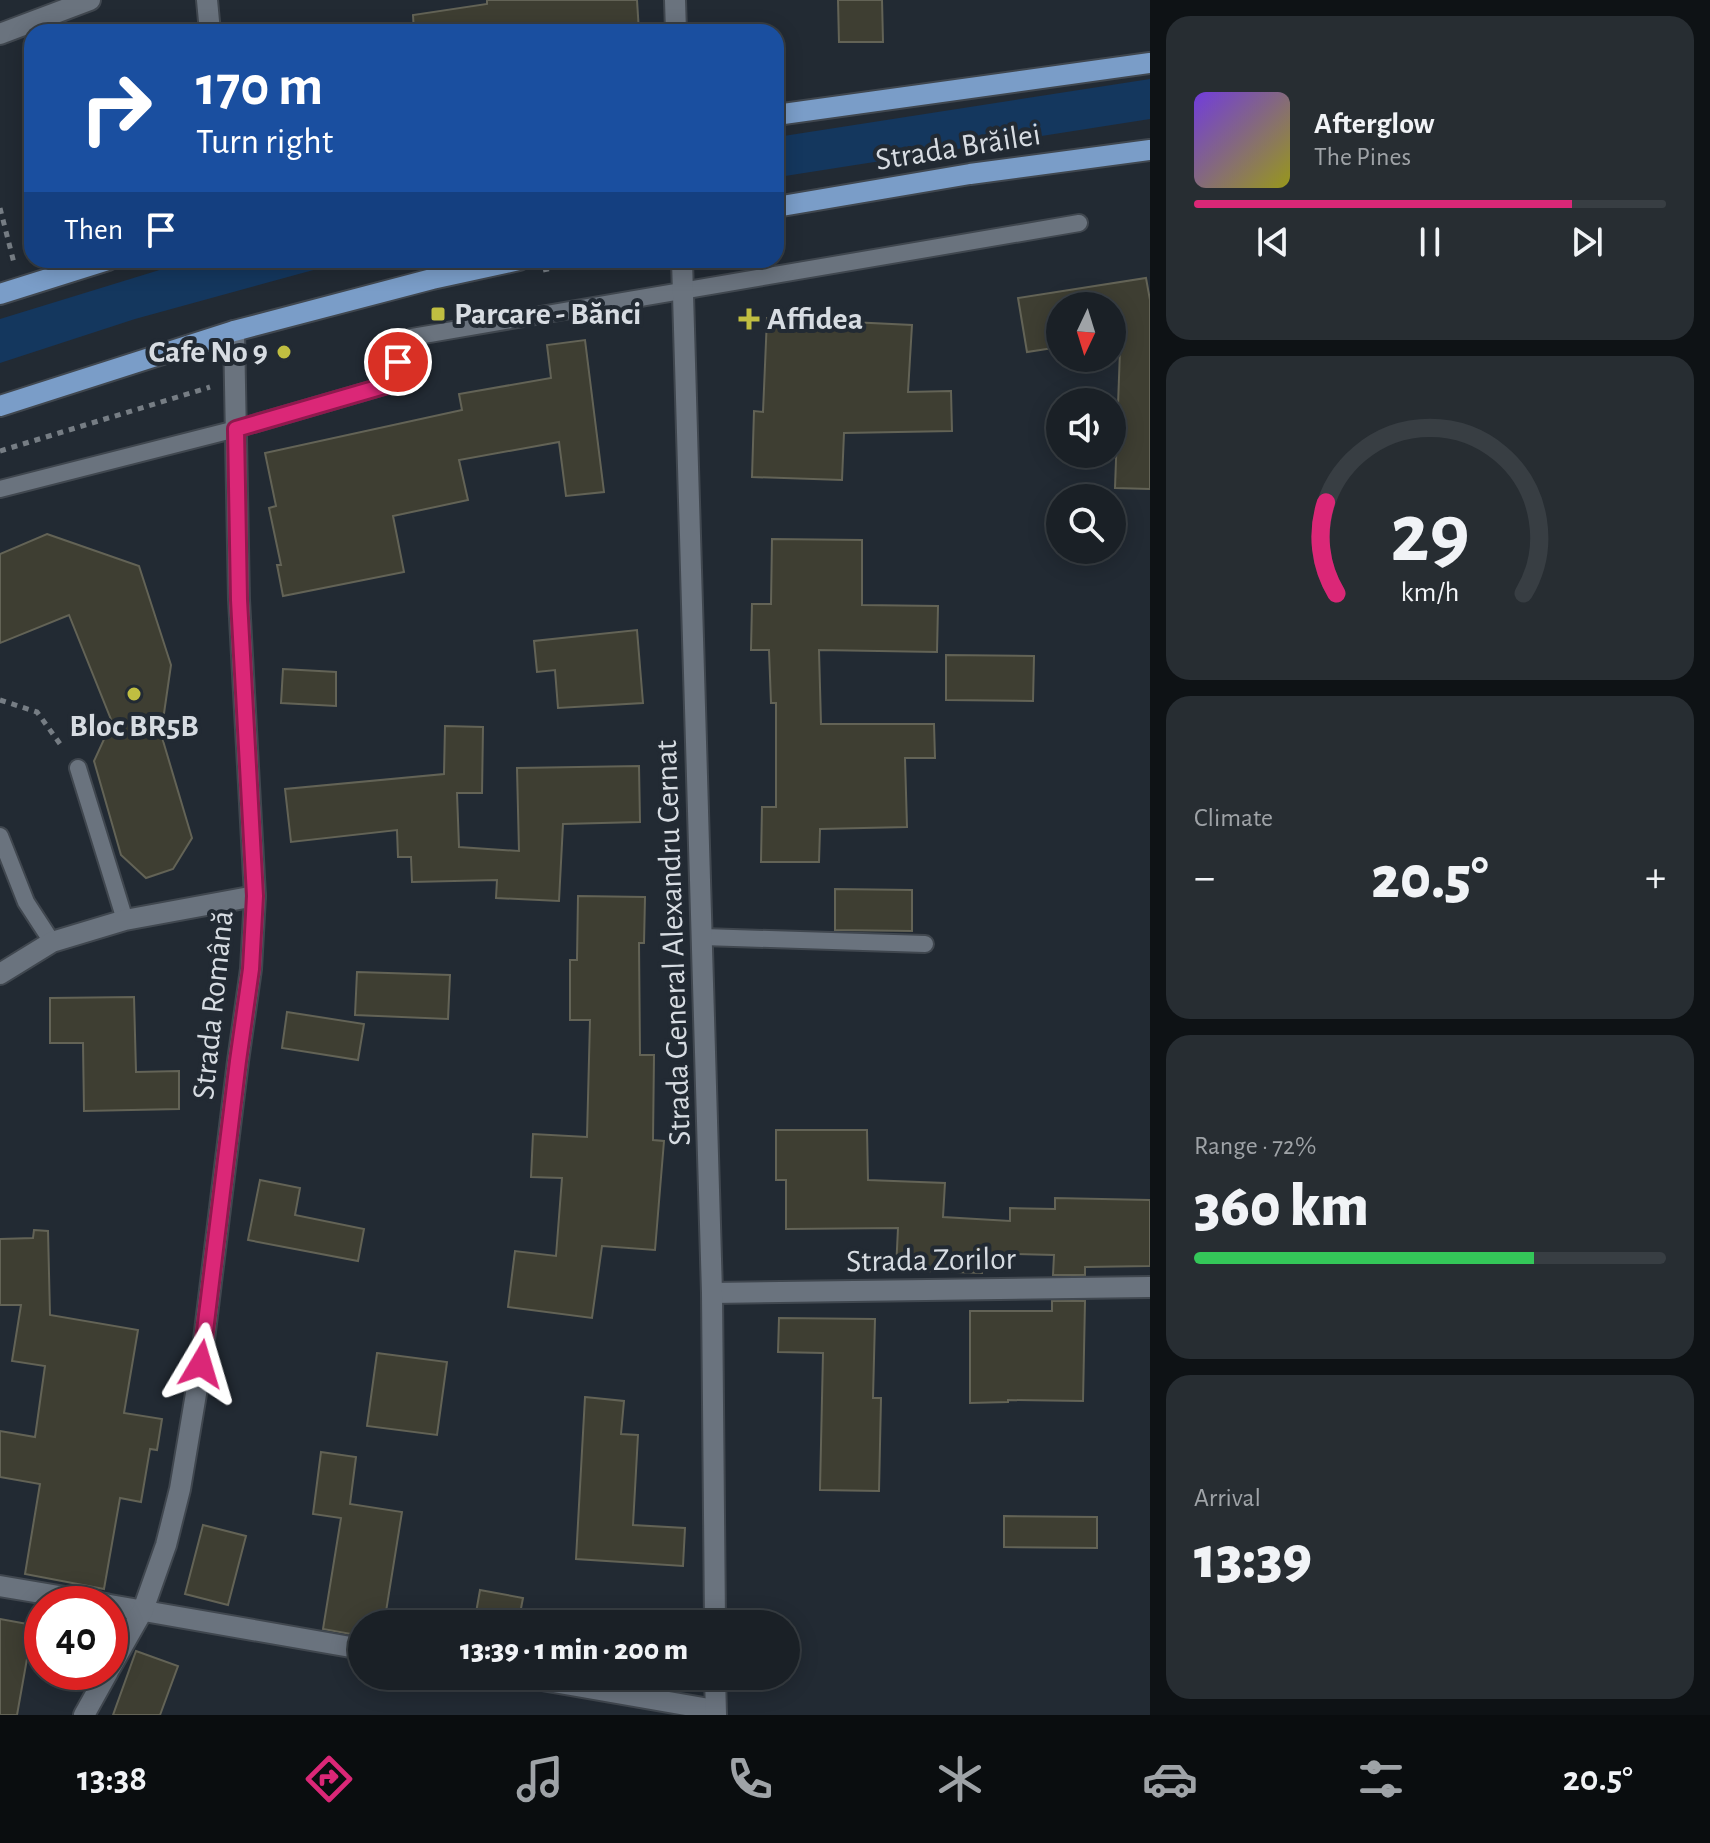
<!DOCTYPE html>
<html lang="en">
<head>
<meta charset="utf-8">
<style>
	:root { --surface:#1a2026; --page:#272d32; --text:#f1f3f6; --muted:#9fa3a7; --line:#383e43; --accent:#db2777 }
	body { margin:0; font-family:"Alegreya Sans",sans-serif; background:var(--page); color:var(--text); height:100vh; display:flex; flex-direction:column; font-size:30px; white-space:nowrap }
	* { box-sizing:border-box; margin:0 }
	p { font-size:26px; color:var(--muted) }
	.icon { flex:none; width:44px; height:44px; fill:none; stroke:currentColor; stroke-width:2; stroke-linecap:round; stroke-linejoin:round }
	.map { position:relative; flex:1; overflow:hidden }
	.sheet { display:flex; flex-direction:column; gap:16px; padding:16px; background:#0e1215; width:560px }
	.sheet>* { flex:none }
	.guide { position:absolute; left:24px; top:24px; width:760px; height:244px; border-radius:24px; box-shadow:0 4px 20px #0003,0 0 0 2px var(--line); background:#1a4fa0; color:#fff; overflow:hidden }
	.needle { width:52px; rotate:184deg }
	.fabs { position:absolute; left:1046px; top:292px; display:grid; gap:16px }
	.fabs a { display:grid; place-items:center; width:80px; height:80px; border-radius:50%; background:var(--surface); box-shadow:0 4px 20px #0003,0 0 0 2px var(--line); font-size:40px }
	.speed { position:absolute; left:24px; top:1586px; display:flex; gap:16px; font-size:40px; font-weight:700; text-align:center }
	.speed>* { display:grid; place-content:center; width:104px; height:104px; border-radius:50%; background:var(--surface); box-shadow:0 4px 20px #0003,0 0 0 2px var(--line); line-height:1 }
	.speed .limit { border:12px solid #d22; background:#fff; color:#111 }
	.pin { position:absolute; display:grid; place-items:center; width:68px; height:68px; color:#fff; margin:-34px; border:4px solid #fff; border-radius:50%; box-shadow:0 2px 8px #0007 }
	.me { position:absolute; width:88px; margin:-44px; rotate:7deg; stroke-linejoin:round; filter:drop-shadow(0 0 6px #0008) }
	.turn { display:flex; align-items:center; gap:28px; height:168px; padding:0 40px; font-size:36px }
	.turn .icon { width:104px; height:104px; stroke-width:2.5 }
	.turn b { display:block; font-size:56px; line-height:68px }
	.then { display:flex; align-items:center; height:76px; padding:0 40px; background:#0003; gap:16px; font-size:30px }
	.big { font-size:60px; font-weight:800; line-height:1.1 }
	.sheet .widget { flex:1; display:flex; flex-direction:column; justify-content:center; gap:12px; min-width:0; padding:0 28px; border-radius:24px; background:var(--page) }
	.sheet .dial { align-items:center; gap:0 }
	.dial svg { height:208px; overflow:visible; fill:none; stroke:var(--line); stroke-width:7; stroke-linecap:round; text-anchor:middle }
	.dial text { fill:var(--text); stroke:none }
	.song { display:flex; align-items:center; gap:24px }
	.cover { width:96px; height:96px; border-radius:12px; background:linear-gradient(135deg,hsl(260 70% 55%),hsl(60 70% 35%)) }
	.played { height:8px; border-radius:4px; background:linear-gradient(90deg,var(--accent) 80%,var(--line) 80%) }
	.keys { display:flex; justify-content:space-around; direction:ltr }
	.heat { display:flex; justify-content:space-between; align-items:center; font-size:44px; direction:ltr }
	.charge { height:12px; border-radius:6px; background:linear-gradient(90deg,#34c759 72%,var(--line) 0) }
	.trip { position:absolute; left:348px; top:1610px; width:452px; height:80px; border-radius:40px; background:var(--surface); box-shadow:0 4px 20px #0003,0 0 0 2px var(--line); font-weight:800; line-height:80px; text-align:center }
	.tabs { display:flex; height:128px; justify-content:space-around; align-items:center; background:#0a0d0f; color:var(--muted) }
	.tabs .icon { width:56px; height:56px }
	.tabs .active { color:var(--accent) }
	.tabs b { font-size:36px; color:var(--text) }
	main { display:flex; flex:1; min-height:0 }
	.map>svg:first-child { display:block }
</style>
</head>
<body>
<main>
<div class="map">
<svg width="1150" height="1715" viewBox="0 0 1150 1715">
	<rect width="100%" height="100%" fill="#222a33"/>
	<!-- green -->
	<g fill="#14375e">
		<path d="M1150,79V119L785,176C775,167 775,150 777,137Z"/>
		<polygon points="192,260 350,260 135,319 0,363 0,319"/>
	</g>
	<!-- building -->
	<g fill="#3e3e32" stroke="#636356" stroke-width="2">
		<polygon points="487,0 637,0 639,32 414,32 413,15 487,4"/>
		<polygon points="838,0 882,0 883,42 839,42"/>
		<polygon points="1146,278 1150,300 1150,489 1115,488 1120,350 1112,352 1112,306 1060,306 1060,347 1027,352 1018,298"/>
		<polygon points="767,318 912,325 908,392 951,391 952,431 844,433 842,480 752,477 754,411 763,412"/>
		<polygon points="585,340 604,492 566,496 559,442 459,460 468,500 393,516 404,572 283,596 277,565 281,565 269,508 276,506 265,453 462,410 459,394 551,378 547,345"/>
		<polygon points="47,534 139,566 171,665 161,734 192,838 173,869 146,878 121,855 94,761 112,722 69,615 0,643 0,554"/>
		<polygon points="772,539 862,540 862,605 938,606 937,652 819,650 821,724 934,724 935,758 905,758 907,827 820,829 819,862 761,862 762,807 776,807 776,703 771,703 769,650 751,650 752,604 771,604"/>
		<polygon points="637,630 643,703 558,708 555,670 537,672 534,641"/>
		<polygon points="946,655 1034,656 1033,701 946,700"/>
		<polygon points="283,669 336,672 336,706 281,703"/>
		<polygon points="445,726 483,727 482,793 457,793 459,847 519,851 517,768 639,766 640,822 563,824 559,901 496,898 497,880 412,882 411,857 398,857 397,830 291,842 285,789 444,774"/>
		<polygon points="835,889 912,890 912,931 835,930"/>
		<polygon points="578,896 645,897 644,943 639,943 640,1055 654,1055 653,1140 664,1141 655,1250 602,1246 592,1318 508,1307 515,1251 556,1256 562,1178 531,1177 533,1134 587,1137 590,1020 570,1020 570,960 577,960"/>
		<polygon points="357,972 450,975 448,1019 355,1015"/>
		<polygon points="134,997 136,1072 179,1071 179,1109 84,1111 83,1043 50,1043 50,998"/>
		<polygon points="287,1012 364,1024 358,1060 282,1048"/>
		<polygon points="776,1130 867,1130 868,1180 945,1183 943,1217 1010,1221 1010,1208 1055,1209 1055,1198 1150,1200 1150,1266 1085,1267 1085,1275 1053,1275 1054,1255 983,1253 982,1273 896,1270 898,1228 786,1229 786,1180 776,1180"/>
		<polygon points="260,1180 300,1188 295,1215 364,1229 358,1261 248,1240"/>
		<polygon points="34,1230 48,1231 50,1315 138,1330 124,1413 162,1419 157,1450 150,1449 141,1502 120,1498 104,1589 25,1574 40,1484 0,1477 0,1431 35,1437 45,1366 12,1361 21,1305 0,1305 0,1239 33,1238"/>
		<polygon points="1052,1301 1085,1301 1083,1401 1008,1400 1008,1402 970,1403 970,1311 1052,1311"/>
		<polygon points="779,1318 875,1319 873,1398 881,1398 879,1491 820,1490 823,1353 778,1352"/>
		<polygon points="377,1353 447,1362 437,1435 367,1426"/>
		<polygon points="585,1397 624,1401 621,1434 638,1435 633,1525 685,1528 683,1566 576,1559"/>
		<polygon points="321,1452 356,1457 350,1504 402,1512 384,1624 362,1624 362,1636 323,1629 341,1518 313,1514"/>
		<polygon points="1004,1516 1097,1517 1097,1548 1004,1547"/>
		<polygon points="203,1525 246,1536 228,1605 185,1594"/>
		<polygon points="480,1590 523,1598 518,1624 474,1624"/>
		<polygon points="0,1619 33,1625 17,1715 0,1715"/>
		<polygon points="136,1651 178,1666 160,1715 113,1715"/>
	</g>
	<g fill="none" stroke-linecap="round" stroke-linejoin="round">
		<defs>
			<g id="lane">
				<polyline points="0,489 236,429 384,386 412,337 1079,223"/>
				<polyline points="78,768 125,920"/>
				<polyline points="0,836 26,902 52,942"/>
				<polyline points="703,937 925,944"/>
			</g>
			<g id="street">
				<polyline points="0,34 90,0"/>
				<polyline points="0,974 52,942 125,920 255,896"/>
				<polyline points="712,1293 1150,1287"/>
				<polyline points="0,1586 106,1604"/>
				<polyline points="110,1605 362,1649"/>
				<polyline points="519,1676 715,1710"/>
			</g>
			<g id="secondary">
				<polyline points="207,0 210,32"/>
				<polyline points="675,0 676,32"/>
				<polyline points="682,260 712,1293 715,1624"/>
				<polyline points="110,1668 143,1610 166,1545 180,1489 201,1364 238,1061 251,969 255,896 239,600 234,331"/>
				<polyline points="715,1676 716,1715"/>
				<polyline points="84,1715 108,1672"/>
			</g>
			<g id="primary">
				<polyline points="776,115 1150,63"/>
				<polyline points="776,207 970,174 1150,150"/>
				<polyline points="0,294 108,260"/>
				<polyline points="0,406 234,331 432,279 519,260"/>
			</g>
		</defs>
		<!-- lane casing -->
		<use href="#lane" stroke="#40474f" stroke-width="20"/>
		<!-- street casing -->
		<use href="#street" stroke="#40474f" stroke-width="24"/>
		<!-- secondary casing -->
		<use href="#secondary" stroke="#40474f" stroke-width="24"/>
		<!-- primary casing -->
		<use href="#primary" stroke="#40474f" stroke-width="24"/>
		<!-- path -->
		<g stroke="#767d84" stroke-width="5" stroke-dasharray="6 6" stroke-linecap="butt">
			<polyline points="0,208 14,263"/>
			<polyline points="543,270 592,260"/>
			<polyline points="0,451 210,387"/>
			<polyline points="0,700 37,712 63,748"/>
		</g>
		<!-- lane -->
		<use href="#lane" stroke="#6a737e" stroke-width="16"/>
		<!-- street -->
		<use href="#street" stroke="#6a737e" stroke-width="20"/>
		<!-- secondary -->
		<use href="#secondary" stroke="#6a737e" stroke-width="20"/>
		<!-- primary -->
		<use href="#primary" stroke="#7a9dc8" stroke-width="20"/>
	</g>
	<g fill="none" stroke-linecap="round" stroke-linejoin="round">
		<defs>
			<polyline id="route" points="201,1364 238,1061 251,969 255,896 239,600 236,429 384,386 398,362"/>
		</defs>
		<!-- route casing -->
		<use href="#route" stroke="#8e194d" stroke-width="20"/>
		<!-- route -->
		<use href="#route" stroke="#db2777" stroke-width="14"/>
	</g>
	<!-- markers -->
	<g fill="#c0be41" stroke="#222a33" stroke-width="3">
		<rect x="430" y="306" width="16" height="16" rx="4"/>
		<path d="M745 307h8v8h8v8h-8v8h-8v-8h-8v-8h8z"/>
		<circle cx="284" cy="352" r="8"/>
		<circle cx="134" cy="694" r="8"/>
	</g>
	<g text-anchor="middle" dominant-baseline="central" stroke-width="8" stroke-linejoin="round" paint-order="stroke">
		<!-- street labels -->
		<g font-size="32" fill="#d7dce2" stroke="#222a33">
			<text transform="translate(958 147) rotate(-9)">Strada Brăilei</text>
			<text transform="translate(673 943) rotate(-92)">Strada General Alexandru Cernat</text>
			<text transform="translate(213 1005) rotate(-84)">Strada Română</text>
			<text transform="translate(931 1260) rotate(-1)">Strada Zorilor</text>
		</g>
		<!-- poi labels -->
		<g font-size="32" font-weight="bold" fill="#d7dce2" stroke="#222a33" text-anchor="start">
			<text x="454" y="314">Parcare - Bănci</text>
			<text x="767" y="319">Affidea</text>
			<text x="268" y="352" text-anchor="end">Cafe No 9</text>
			<text x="134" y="726" text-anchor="middle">Bloc BR5B</text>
		</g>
	</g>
</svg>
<div class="fabs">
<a><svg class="needle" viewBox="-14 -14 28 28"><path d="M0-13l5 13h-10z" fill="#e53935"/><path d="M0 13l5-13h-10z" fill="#9fa3a7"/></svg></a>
<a><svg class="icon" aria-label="sound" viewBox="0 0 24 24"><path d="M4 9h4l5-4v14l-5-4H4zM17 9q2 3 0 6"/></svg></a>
<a><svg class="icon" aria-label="search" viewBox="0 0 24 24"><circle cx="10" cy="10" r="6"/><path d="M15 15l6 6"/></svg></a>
</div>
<div class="speed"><div class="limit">40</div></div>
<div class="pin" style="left:398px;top:362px;background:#d93025"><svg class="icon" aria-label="arrive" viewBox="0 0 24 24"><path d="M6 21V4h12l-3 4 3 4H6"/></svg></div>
<svg class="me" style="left:201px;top:1364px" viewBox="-20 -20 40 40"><path d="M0-17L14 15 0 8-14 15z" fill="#db2777" stroke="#fff" stroke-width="4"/></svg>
<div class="trip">13:39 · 1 min · 200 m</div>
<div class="guide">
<div class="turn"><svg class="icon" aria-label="right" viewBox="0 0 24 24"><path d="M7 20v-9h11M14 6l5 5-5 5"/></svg><div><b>170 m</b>Turn right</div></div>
<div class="then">Then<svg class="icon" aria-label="arrive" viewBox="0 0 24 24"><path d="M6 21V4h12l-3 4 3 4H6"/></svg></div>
</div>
</div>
<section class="sheet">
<div class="widget">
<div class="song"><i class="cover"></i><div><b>Afterglow</b><p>The Pines</p></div></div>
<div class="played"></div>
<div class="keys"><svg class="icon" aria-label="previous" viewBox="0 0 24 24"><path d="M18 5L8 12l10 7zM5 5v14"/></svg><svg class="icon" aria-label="pause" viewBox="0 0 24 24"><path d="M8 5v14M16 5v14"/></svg><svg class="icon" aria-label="next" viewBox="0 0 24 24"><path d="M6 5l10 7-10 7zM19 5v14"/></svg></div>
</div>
<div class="widget dial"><svg viewBox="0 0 100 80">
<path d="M14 69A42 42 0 1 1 86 69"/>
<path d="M14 69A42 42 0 0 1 10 34" stroke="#db2777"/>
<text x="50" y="56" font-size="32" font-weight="700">29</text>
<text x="50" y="72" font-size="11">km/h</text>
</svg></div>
<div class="widget"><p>Climate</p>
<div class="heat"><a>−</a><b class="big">20.5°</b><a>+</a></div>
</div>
<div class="widget"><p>Range · 72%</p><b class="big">360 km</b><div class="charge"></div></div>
<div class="widget"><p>Arrival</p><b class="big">13:39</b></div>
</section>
</main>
<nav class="tabs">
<b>13:38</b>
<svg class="icon active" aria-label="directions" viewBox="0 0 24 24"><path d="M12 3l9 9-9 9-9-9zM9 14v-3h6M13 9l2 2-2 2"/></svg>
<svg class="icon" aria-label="music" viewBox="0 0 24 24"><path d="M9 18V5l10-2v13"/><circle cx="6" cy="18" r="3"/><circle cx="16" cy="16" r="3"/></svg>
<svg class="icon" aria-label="phone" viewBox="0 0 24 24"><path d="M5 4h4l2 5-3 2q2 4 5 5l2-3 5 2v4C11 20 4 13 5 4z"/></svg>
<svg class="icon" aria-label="climate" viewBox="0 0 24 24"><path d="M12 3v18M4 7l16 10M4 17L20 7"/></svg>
<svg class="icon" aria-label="car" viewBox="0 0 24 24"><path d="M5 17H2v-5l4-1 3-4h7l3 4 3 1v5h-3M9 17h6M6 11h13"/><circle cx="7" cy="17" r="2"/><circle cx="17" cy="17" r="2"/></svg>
<svg class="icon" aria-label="filters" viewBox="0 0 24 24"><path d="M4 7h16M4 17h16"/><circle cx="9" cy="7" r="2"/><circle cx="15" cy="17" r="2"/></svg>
<b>20.5°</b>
</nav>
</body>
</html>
